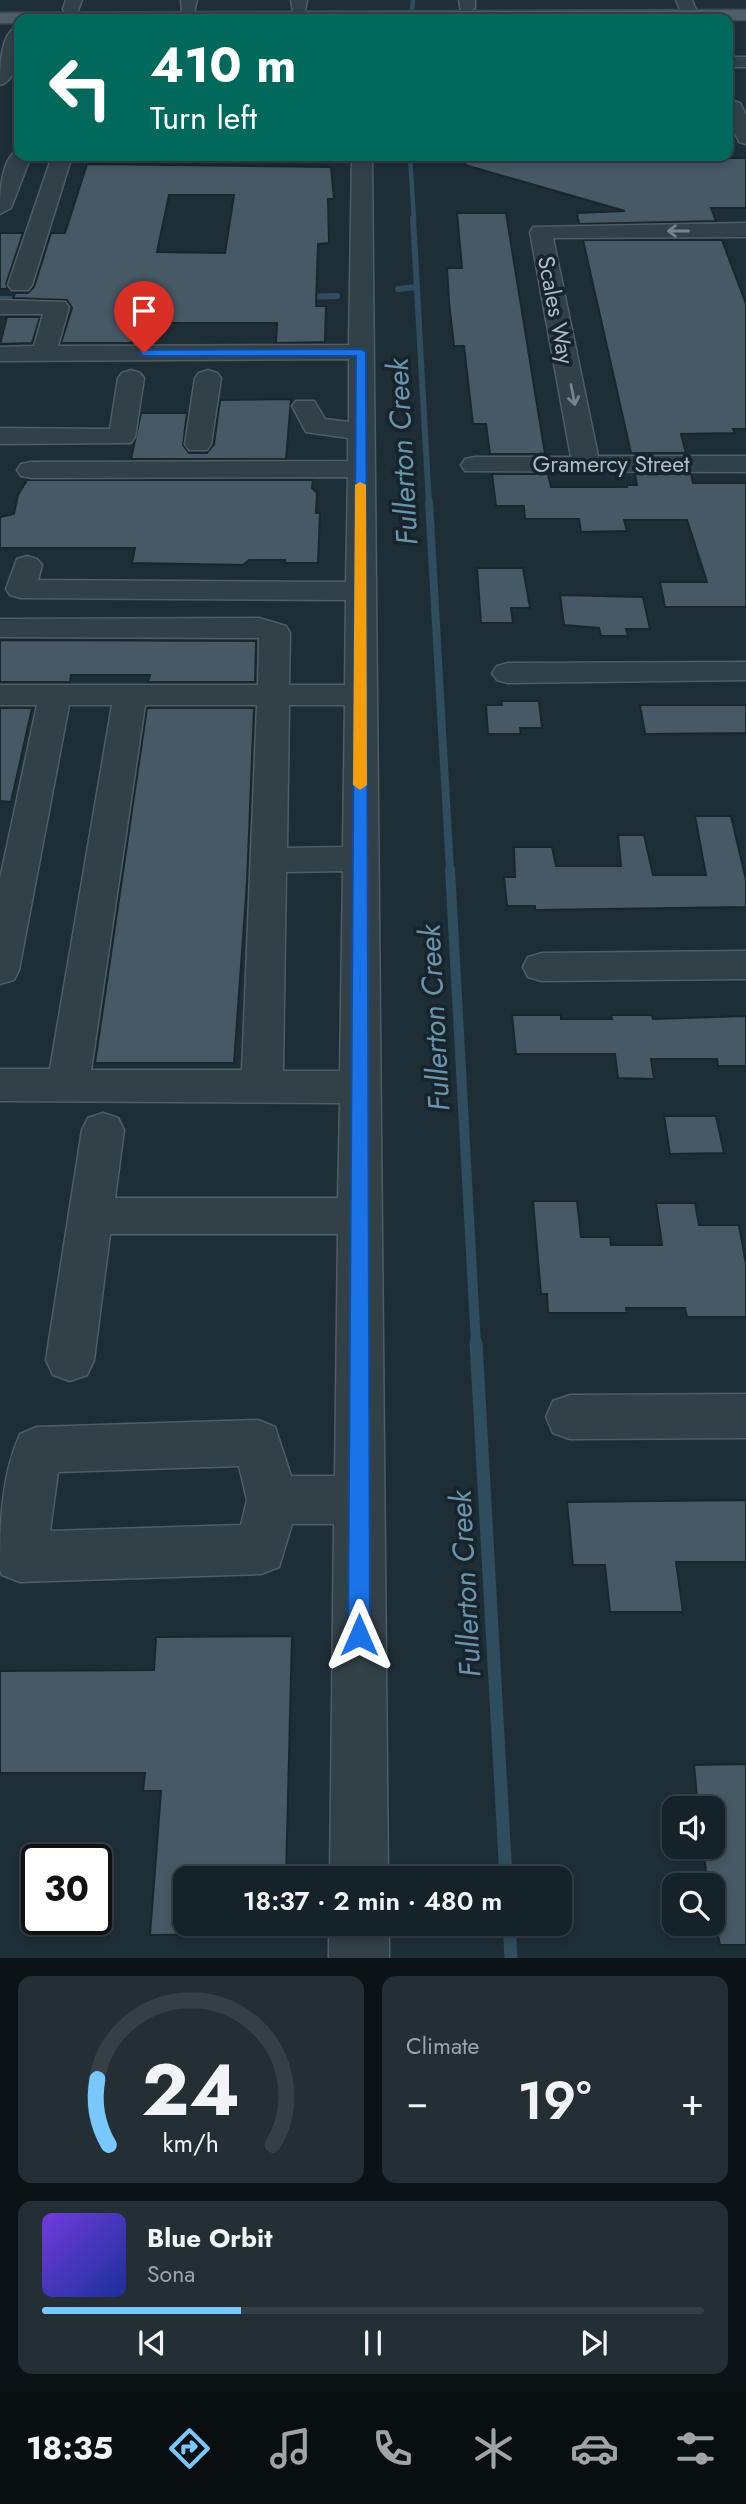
<!DOCTYPE html>
<html lang="en">
<head>
<meta charset="utf-8">
<style>
	:root { --surface:#162229; --page:#232f35; --text:#f1f3f6; --muted:#9ea4a8; --line:#353f46; --accent:#78c8fd }
	body { margin:0; font-family:Jost,sans-serif; background:var(--page); color:var(--text); height:100vh; display:flex; flex-direction:column; font-size:26px; white-space:nowrap }
	* { box-sizing:border-box; margin:0 }
	p { font-size:23px; color:var(--muted) }
	.icon { flex:none; width:38px; height:38px; fill:none; stroke:currentColor; stroke-width:2; stroke-linecap:round; stroke-linejoin:round }
	.map { position:relative; height:1958px; overflow:hidden }
	.side { display:flex; flex-direction:column; gap:18px; padding:18px; background:#0c1317; flex:1 }
	.side>* { flex:none }
	.hud { position:absolute; left:14px; top:14px; width:719px; height:147px; border-radius:14px; box-shadow:0 4px 10px #0003,0 0 0 2px var(--line); background:#00695c; color:#fff; overflow:hidden }
	.fabs { position:absolute; left:662px; top:1796px; display:grid; gap:14px }
	.fabs a { display:grid; place-items:center; width:63px; height:63px; border-radius:14px; background:var(--surface); box-shadow:0 4px 10px #0003,0 0 0 2px var(--line); font-size:35px }
	.speed { position:absolute; left:21px; top:1844px; display:flex; gap:14px; font-size:35px; font-weight:700; text-align:center }
	.speed>* { display:grid; place-content:center; width:91px; height:91px; border-radius:50%; background:var(--surface); box-shadow:0 4px 10px #0003,0 0 0 2px var(--line); line-height:1 }
	.speed .limit { border:4px solid #111; border-radius:10px; background:#fff; color:#111 }
	.pin { position:absolute; display:grid; place-items:center; width:60px; height:60px; color:#fff; margin:-72px -30px; border-radius:50% 50% 50% 0; rotate:-45deg; box-shadow:0 0 7px #0007 }
	.pin .icon { rotate:45deg }
	.me { position:absolute; width:77px; margin:-38px; rotate:0deg; stroke-linejoin:round; filter:drop-shadow(0 0 5px #0008) }
	.turn { display:flex; align-items:center; gap:24px; height:147px; padding:0 21px; font-size:32px }
	.turn .icon { width:91px; height:91px; stroke-width:2.5 }
	.turn b { display:block; font-size:49px; line-height:60px }
	.big { font-size:52px; font-weight:600; line-height:1.1 }
	.side .tile { flex:1; display:flex; flex-direction:column; justify-content:center; gap:10px; min-width:0; padding:0 24px; border-radius:14px; background:var(--page) }
	.side .dial { align-items:center; gap:0 }
	.dial svg { height:182px; overflow:visible; fill:none; stroke:var(--line); stroke-width:7; stroke-linecap:round; text-anchor:middle }
	.dial text { fill:var(--text); stroke:none }
	.song { display:flex; align-items:center; gap:21px }
	.cover { width:84px; height:84px; border-radius:10px; background:linear-gradient(135deg,hsl(260 70% 55%),hsl(230 70% 35%)) }
	.played { height:7px; border-radius:4px; background:linear-gradient(90deg,var(--accent) 30%,var(--line) 30%) }
	.keys { display:flex; justify-content:space-around; direction:ltr }
	.heat { display:flex; justify-content:space-between; align-items:center; font-size:38px; direction:ltr }
	.side .tiles { flex:1; display:grid; gap:18px; grid-template-columns:1fr 1fr }
	.tile:last-child { grid-column:span 2 }
	.trip { position:absolute; left:173px; top:1866px; width:399px; height:70px; border-radius:14px; background:var(--surface); box-shadow:0 4px 10px #0003,0 0 0 2px var(--line); font-weight:600; line-height:70px; text-align:center }
	.tab-bar { display:flex; height:112px; justify-content:space-around; align-items:center; background:#090e10; color:var(--muted) }
	.tab-bar .icon { width:49px; height:49px }
	.tab-bar .on { color:var(--accent) }
	.tab-bar b { font-size:32px; color:var(--text) }
	.map>svg:first-child { display:block }
</style>
</head>
<body>
<div class="map">
<svg width="746" height="1958" viewBox="0 0 746 1958">
	<rect width="100%" height="100%" fill="#1e2e37"/>
	<g fill="none" stroke-linecap="round" stroke-linejoin="round">
		<!-- stream-far4 -->
		<g stroke="#2f4d5d" stroke-width="4.5">
			<polyline points="411,19 413,0"/>
			<polyline points="410,156 414,220"/>
		</g>
		<!-- stream-far3 -->
		<g stroke="#2f4d5d" stroke-width="6">
			<polyline points="413,218 429,504"/>
			<polyline points="398,289 417,287"/>
			<polyline points="305,297 337,296"/>
			<polyline points="0,299 52,299"/>
		</g>
		<!-- stream-far2 -->
		<polyline stroke="#2f4d5d" stroke-width="8" points="429,502 450,870"/>
		<!-- stream-far1 -->
		<polyline stroke="#2f4d5d" stroke-width="10" points="450,869 476,1345"/>
		<!-- stream -->
		<g stroke="#2f4d5d" stroke-width="13">
			<polyline points="476,1343 506,1878"/>
			<polyline points="509,1923 511,1958"/>
		</g>
	</g>
	<!-- building -->
	<g fill="#465964" stroke="#19262e" stroke-width="2" fill-rule="evenodd">
		<polygon points="466,158 746,158 746,208 711,208 716,221 579,224 577,213 625,211 465,165"/>
		<path d="M87,164L331,167L334,199H328L329,243L318,244L316,306H326L325,342L276,343L277,323H136L131,343H61L72,308L67,300L13,298L15,293H28L34,287L51,233H65ZM169,195H234L225,253L157,252Z"/>
		<polygon points="457,213 506,213 545,454 490,454 486,424 473,424 464,346 454,346 449,302 447,268 462,268"/>
		<polygon points="0,233 23,233 6,284 8,289 0,289"/>
		<polygon points="583,240 722,240 746,304 746,429 733,429 735,433 681,434 686,453 631,453"/>
		<polygon points="7,317 40,317 32,343 0,344"/>
		<polygon points="291,399 286,459 131,459 141,413 187,413 183,445 189,453 207,453 214,444 220,400"/>
		<polygon points="492,474 548,474 551,487 627,487 627,485 637,485 635,474 691,474 693,483 746,483 746,607 665,607 660,582 707,582 687,520 624,520 627,531 581,532 579,519 525,519 524,506 496,506"/>
		<polygon points="27,480 313,480 312,488 317,493 316,513 320,513 318,563 285,563 285,560 249,560 243,565 132,563 135,548 0,548 0,517 14,514 18,495"/>
		<polygon points="477,568 523,568 530,608 511,608 513,623 481,623"/>
		<polygon points="560,595 643,597 650,629 626,629 628,636 601,636 599,628 564,625"/>
		<polygon points="0,640 256,641 255,682 148,682 150,675 71,675 70,682 0,682"/>
		<polygon points="501,701 539,701 542,728 520,728 521,734 488,734 486,705 502,705"/>
		<polygon points="640,705 746,705 746,733 645,734"/>
		<polygon points="0,708 32,708 11,802 0,801"/>
		<polygon points="147,708 254,708 247,882 234,1063 95,1063"/>
		<polygon points="695,816 731,816 746,880 746,907 535,910 535,906 507,906 504,877 515,877 514,847 552,847 556,866 621,866 618,835 644,835 653,875 706,875"/>
		<polygon points="512,1015 561,1015 561,1019 612,1019 611,1015 652,1015 653,1019 746,1016 746,1066 718,1066 717,1059 651,1059 654,1079 618,1078 615,1054 516,1054"/>
		<polygon points="664,1116 716,1116 724,1153 670,1154"/>
		<polygon points="533,1201 577,1201 581,1237 610,1237 611,1245 662,1245 656,1203 695,1203 699,1225 739,1225 746,1264 746,1317 687,1317 685,1308 626,1308 627,1313 548,1313 547,1294 541,1294"/>
		<polygon points="746,1500 746,1562 676,1562 683,1612 610,1612 605,1565 573,1565 567,1502"/>
		<polygon points="292,1636 286,1878 186,1878 186,1923 284,1923 284,1934 150,1935 161,1791 143,1791 145,1773 0,1773 0,1671 154,1670 156,1637"/>
		<polygon points="746,1764 746,1945 720,1945 712,1905 712,1885 708,1885 703,1849 712,1846 712,1808 698,1808 694,1765"/>
	</g>
	<g fill="none" stroke-linecap="round" stroke-linejoin="round">
		<defs>
			<g id="minor">
				<polygon points="66,0 82,0 77,13 65,13 63,9"/>
				<polygon points="181,0 197,0 194,13 182,13"/>
				<polygon points="291,0 307,0 305,12 293,12"/>
				<polygon points="459,0 475,0 475,8 467,13 461,12"/>
				<polygon points="676,0 692,0 698,15 696,19 684,19"/>
				<path d="M19,26C20,42 20,80 0,85C0,68 0,31 19,26Z"/>
				<rect x="728" y="57" width="18" height="10"/>
				<polygon points="733,101 740,103 746,115 746,144 739,142 728,118 728,103"/>
				<path d="M19,150V156H31L11,208L0,214C0,197 0,157 19,150Z"/>
				<polygon points="52,156 72,156 32,285 28,290 12,290 8,285"/>
				<path d="M352,156H372L388,1878H330L334,1524H292L279,1567L261,1574L20,1582L2,1575L0,1570C0,1525 1,1476 20,1434L37,1427L258,1420L275,1427L291,1476H335L338,1234H110L94,1360L87,1375L70,1381L53,1375L46,1360L82,1130L88,1118L103,1113L118,1118L124,1130L115,1198H338L340,1103L0,1101V1069H50L112,705H69L19,970L14,980L0,984V879L37,705H0V685H258L259,638L0,637V619L259,618L286,626L290,633L289,685H345L346,600L21,598L10,595L6,589L17,559L27,556L37,559L42,565L38,580L346,582L348,477L31,478L21,476L17,470L21,464L31,462L348,461V438L306,432L292,406L296,401H314L325,419L349,422V359L0,361V347L34,346L43,314H0V300L65,302L69,307L58,346L349,345ZM145,705H257L242,1070H91ZM289,705H345L343,847L287,848ZM343,871L340,1071H283L286,872ZM239,1466L247,1500L241,1525L50,1531L58,1472Z"/>
				<polygon points="746,223 746,237 553,238 598,456 746,456 746,472 465,471 461,465 465,459 475,457 571,457 530,232 533,227"/>
				<polygon points="131,370 140,373 144,378 135,437 131,443 0,444 0,428 110,429 118,378 122,373"/>
				<polygon points="208,370 217,373 221,378 211,444 207,450 189,450 185,444 195,378 199,373"/>
				<polygon points="746,662 746,680 508,683 497,680 492,673 497,666 508,663"/>
				<polygon points="746,951 746,979 542,981 528,977 523,967 528,957 542,953"/>
				<polygon points="746,1394 746,1438 570,1439 553,1433 546,1417 553,1401 570,1395"/>
				<rect x="329" y="1923" width="60" height="35"/>
			</g>
			<polygon id="major" points="746,10 746,20 19,19 19,23 0,23 0,13"/>
		</defs>
		<!-- minor casing -->
		<use href="#minor" stroke="#4f5d66" stroke-width="3"/>
		<!-- major casing -->
		<use href="#major" stroke="#3e4b54" stroke-width="3"/>
		<!-- minor -->
		<use href="#minor" fill="#324048" fill-rule="evenodd"/>
		<!-- major -->
		<use href="#major" fill="#4f5f68" fill-rule="evenodd"/>
	</g>
	<!-- one-way arrows -->
	<defs><path id="oneway-shaft" d="M-6 0H5M1.5-3L5.5 0L1.5 3" fill="none" stroke-width="1.6" stroke-linecap="round" stroke-linejoin="round" transform="scale(1.75)"/></defs>
	<g stroke="#75848d">
		<use href="#oneway-shaft" transform="translate(678 231) rotate(180)"/>
		<use href="#oneway-shaft" transform="translate(573 395) rotate(79)"/>
	</g>
	<!-- route -->
	<polygon fill="#1a73e8" stroke="#114b97" stroke-width="2" points="361,349 366,352 370,1635 367,1643 359,1646 352,1643 348,1635 356,356 144,356 139,353 144,350"/>
	<!-- slow -->
	<polygon fill="#f59e0b" points="360,482 366,485 367,785 360,790 353,785 355,485"/>
	<g text-anchor="middle" dominant-baseline="central" stroke-width="7" stroke-linejoin="round" paint-order="stroke">
		<!-- far-street labels -->
		<g font-size="23" fill="#acbbc5" stroke="#18242c">
			<text transform="translate(556 310) rotate(79)">Scales Way</text>
			<text x="611" y="464">Gramercy Street</text>
		</g>
		<!-- water labels -->
		<g font-size="30" font-style="italic" fill="#6a94aa" stroke="#18242c">
			<text transform="translate(402 452) rotate(-93)">Fullerton Creek</text>
			<text transform="translate(434 1018) rotate(-93)">Fullerton Creek</text>
			<text transform="translate(465 1584) rotate(-93)">Fullerton Creek</text>
		</g>
	</g>
</svg>
<div class="fabs">
<a><svg class="icon" aria-label="sound" viewBox="0 0 24 24"><path d="M4 9h4l5-4v14l-5-4H4zM17 9q2 3 0 6"/></svg></a>
<a><svg class="icon" aria-label="search" viewBox="0 0 24 24"><circle cx="10" cy="10" r="6"/><path d="M15 15l6 6"/></svg></a>
</div>
<div class="speed"><div class="limit">30</div></div>
<div class="pin" style="left:144px;top:353px;background:#d93025"><svg class="icon" aria-label="arrive" viewBox="0 0 24 24"><path d="M6 21V4h12l-3 4 3 4H6"/></svg></div>
<svg class="me" style="left:359px;top:1635px" viewBox="-20 -20 40 40"><path d="M0-17L14 15 0 8-14 15z" fill="#1a73e8" stroke="#fff" stroke-width="4"/></svg>
<div class="trip">18:37 · 2 min · 480 m</div>
<div class="hud">
<div class="turn"><svg class="icon" aria-label="left" viewBox="0 0 24 24"><path d="M17 20v-9H6M10 6l-5 5 5 5"/></svg><div><b>410 m</b>Turn left</div></div>
</div>
</div>
<section class="side">
<div class="tiles">
<div class="tile dial"><svg viewBox="0 0 100 80">
<path d="M14 69A42 42 0 1 1 86 69"/>
<path d="M14 69A42 42 0 0 1 9 40" stroke="#78c8fd"/>
<text x="50" y="56" font-size="32" font-weight="700">24</text>
<text x="50" y="72" font-size="11">km/h</text>
</svg></div>
<div class="tile"><p>Climate</p>
<div class="heat"><a>−</a><b class="big">19°</b><a>+</a></div>
</div>
<div class="tile">
<div class="song"><i class="cover"></i><div><b>Blue Orbit</b><p>Sona</p></div></div>
<div class="played"></div>
<div class="keys"><svg class="icon" aria-label="previous" viewBox="0 0 24 24"><path d="M18 5L8 12l10 7zM5 5v14"/></svg><svg class="icon" aria-label="pause" viewBox="0 0 24 24"><path d="M8 5v14M16 5v14"/></svg><svg class="icon" aria-label="next" viewBox="0 0 24 24"><path d="M6 5l10 7-10 7zM19 5v14"/></svg></div>
</div>
</div>
</section>
<nav class="tab-bar">
<b>18:35</b>
<svg class="icon on" aria-label="directions" viewBox="0 0 24 24"><path d="M12 3l9 9-9 9-9-9zM9 14v-3h6M13 9l2 2-2 2"/></svg>
<svg class="icon" aria-label="music" viewBox="0 0 24 24"><path d="M9 18V5l10-2v13"/><circle cx="6" cy="18" r="3"/><circle cx="16" cy="16" r="3"/></svg>
<svg class="icon" aria-label="phone" viewBox="0 0 24 24"><path d="M5 4h4l2 5-3 2q2 4 5 5l2-3 5 2v4C11 20 4 13 5 4z"/></svg>
<svg class="icon" aria-label="climate" viewBox="0 0 24 24"><path d="M12 3v18M4 7l16 10M4 17L20 7"/></svg>
<svg class="icon" aria-label="car" viewBox="0 0 24 24"><path d="M5 17H2v-5l4-1 3-4h7l3 4 3 1v5h-3M9 17h6M6 11h13"/><circle cx="7" cy="17" r="2"/><circle cx="17" cy="17" r="2"/></svg>
<svg class="icon" aria-label="filters" viewBox="0 0 24 24"><path d="M4 7h16M4 17h16"/><circle cx="9" cy="7" r="2"/><circle cx="15" cy="17" r="2"/></svg>
</nav>
</body>
</html>
